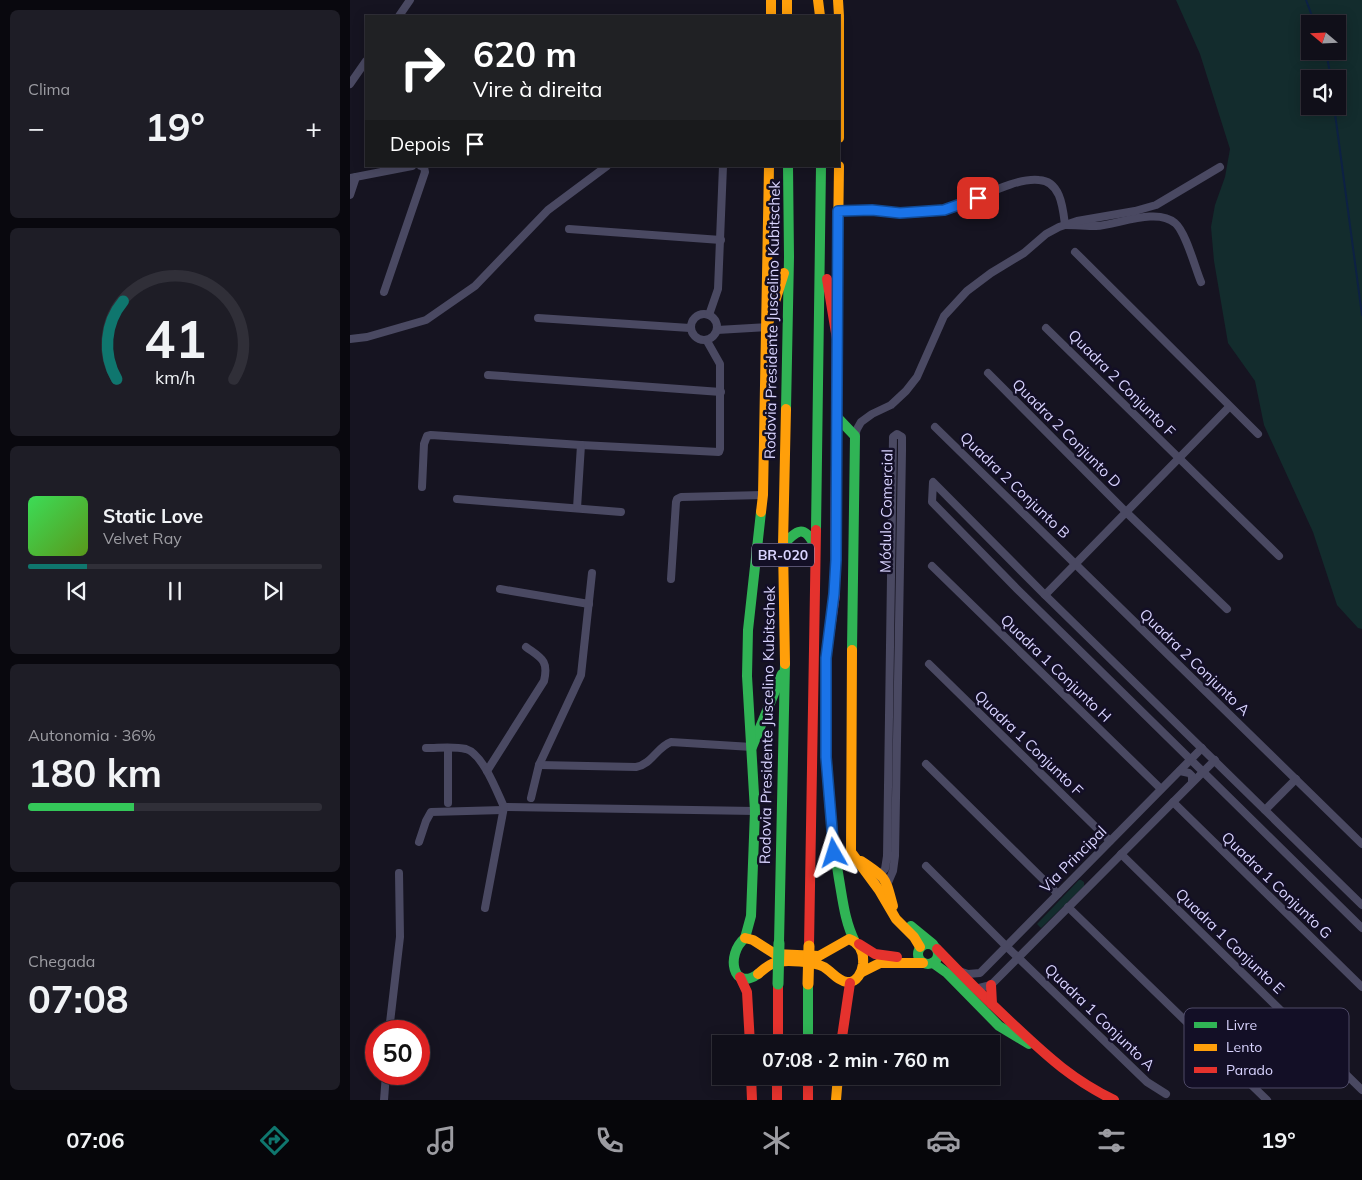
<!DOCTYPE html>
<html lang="pt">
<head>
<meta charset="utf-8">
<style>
	:root { --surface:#100f19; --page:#1e1d26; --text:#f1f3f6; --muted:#9c9ca2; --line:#302f38; --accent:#0f766e }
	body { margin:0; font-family:Mulish,sans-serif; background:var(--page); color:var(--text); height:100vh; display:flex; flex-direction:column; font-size:19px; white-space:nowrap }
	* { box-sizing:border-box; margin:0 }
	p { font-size:16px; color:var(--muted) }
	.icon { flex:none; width:28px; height:28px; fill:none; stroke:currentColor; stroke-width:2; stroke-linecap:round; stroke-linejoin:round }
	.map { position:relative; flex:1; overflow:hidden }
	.panel { display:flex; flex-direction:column; gap:10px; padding:10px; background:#09080e; width:350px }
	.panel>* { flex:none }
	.top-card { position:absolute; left:15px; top:15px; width:475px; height:152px; border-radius:0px; box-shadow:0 2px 12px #0003,0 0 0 1px var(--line); background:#202124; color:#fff; overflow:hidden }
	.needle { width:32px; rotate:289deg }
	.fabs { position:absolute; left:951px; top:15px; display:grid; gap:10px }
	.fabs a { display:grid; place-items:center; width:45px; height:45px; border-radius:0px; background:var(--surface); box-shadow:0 2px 12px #0003,0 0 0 1px var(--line); font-size:25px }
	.speed { position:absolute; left:15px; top:1020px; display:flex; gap:10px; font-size:25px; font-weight:700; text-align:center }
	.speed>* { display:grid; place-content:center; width:65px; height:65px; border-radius:50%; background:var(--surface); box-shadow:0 2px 12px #0003,0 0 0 1px var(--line); line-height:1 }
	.speed .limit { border:8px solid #d22; background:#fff; color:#111 }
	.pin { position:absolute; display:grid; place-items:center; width:42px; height:42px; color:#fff; margin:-21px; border-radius:10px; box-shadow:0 2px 8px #0006 }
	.me { position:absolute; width:55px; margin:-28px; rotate:354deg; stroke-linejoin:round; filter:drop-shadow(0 0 4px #0008) }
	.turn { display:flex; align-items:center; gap:18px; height:105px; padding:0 25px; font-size:22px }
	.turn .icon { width:65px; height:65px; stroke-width:2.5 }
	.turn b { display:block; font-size:35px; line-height:42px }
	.then { display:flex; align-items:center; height:48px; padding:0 25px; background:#0003; gap:10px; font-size:19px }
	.big { font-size:38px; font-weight:700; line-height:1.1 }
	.panel .card { flex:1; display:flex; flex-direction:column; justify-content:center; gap:8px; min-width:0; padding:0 18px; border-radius:8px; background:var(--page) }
	.panel .dial { align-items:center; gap:0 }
	.dial svg { height:130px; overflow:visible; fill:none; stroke:var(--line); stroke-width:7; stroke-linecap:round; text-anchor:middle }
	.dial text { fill:var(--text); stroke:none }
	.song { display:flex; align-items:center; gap:15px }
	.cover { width:60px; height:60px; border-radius:8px; background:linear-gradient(135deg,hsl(130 70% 55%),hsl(90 70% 35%)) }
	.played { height:5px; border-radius:2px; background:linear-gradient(90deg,var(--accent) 20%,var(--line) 20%) }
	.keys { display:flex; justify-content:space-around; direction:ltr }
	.heat { display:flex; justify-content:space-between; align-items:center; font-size:28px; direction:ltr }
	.charge { height:8px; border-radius:4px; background:linear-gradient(90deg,#34c759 36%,var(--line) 0) }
	.trip { position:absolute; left:362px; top:1035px; width:288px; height:50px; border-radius:0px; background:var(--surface); box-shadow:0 2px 12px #0003,0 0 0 1px var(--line); font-weight:700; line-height:50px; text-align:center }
	.tab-bar { display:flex; height:80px; justify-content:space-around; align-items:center; background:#06060a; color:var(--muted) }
	.tab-bar .icon { width:35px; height:35px }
	.tab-bar .on { color:var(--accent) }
	.tab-bar b { font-size:22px; color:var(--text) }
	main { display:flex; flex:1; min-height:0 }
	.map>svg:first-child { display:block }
</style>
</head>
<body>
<main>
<section class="panel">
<div class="card"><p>Clima</p>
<div class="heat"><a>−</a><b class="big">19°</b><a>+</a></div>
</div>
<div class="card dial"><svg viewBox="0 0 100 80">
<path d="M14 69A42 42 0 1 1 86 69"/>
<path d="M14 69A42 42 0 0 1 18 21" stroke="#0f766e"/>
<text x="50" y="56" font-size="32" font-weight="700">41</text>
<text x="50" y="72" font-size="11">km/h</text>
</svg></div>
<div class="card">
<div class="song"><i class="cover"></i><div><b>Static Love</b><p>Velvet Ray</p></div></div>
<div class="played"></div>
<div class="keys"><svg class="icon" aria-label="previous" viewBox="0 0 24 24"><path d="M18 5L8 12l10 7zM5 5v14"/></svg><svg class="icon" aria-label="pause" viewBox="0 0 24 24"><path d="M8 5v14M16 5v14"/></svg><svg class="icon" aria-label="next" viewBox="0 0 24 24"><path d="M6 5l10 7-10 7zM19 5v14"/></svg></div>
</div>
<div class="card"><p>Autonomia · 36%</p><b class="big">180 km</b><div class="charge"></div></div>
<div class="card"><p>Chegada</p><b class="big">07:08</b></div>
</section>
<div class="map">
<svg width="1012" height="1100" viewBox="0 0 1012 1100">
	<rect width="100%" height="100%" fill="#161421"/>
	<!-- green -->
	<g fill="#132c2d" fill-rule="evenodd">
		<path d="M826,0H1012V629L1008,628L987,605L963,532L914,425L905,381L878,343L864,261L861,227L865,205L875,177L880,149L850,54ZM960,24H988V51H960ZM960,79H988V106H960Z"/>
		<polygon points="729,880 731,880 734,882 734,886 691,928 687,924"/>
	</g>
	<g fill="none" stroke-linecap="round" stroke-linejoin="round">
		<!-- stream -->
		<g stroke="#0d2144" stroke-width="2">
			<polyline points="956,0 965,24"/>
			<polyline points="976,51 981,79"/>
			<polyline points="984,106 1012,315"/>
		</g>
		<!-- street -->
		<g stroke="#4a4962" stroke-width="8">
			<polyline points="49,16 60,0"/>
			<polyline points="0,84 16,61"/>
			<polyline points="0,178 62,166"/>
			<polyline points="0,195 6,177"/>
			<path d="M488,211C500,211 511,210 523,211C546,212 572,216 595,210C622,203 663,177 689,180C711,181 713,209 715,225C725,225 736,226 746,226C767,225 807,207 825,223C836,232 845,268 851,282"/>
			<polyline points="219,229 371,240"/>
			<polyline points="725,252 908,434"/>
			<polyline points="34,292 75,172 74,167 71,166"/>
			<circle cx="354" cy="327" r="13"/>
			<polyline points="359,315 368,289 373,166"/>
			<polyline points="188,318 340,328"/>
			<polyline points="696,328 929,556"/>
			<polyline points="367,330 417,327"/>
			<polyline points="0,339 17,337 76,320 125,286 198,210 257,166"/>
			<polyline points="638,373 776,512 877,609"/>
			<polyline points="138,375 371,392"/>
			<polyline points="585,427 1012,844"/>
			<polyline points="505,436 507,429 511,422 522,414 541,405 556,391 567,377 594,316 617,291 641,273 674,253 696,234 709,227 727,221 785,211 806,205 870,167"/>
			<polyline points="72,487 74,444 77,436 81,435 231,445 369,452 370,449 370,364 357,341"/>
			<polyline points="107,499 271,512"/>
			<polyline points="227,508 231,445"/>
			<polyline points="582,566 811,789"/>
			<polyline points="321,579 326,502 327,499 331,497 413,495"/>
			<polyline points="150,589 239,604"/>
			<polyline points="695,595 879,407"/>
			<polyline points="579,664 760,841"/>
			<path d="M76,748C89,748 104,746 116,749C133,754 147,792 154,807L405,811"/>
			<polyline points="576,764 708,894"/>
			<path d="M189,765L286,767C302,764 307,747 321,742L402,747"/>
			<path d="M137,771L194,681C199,660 191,658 176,647"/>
			<polyline points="830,771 839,773 842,776 842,782"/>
			<polyline points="181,798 189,765 231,675 242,573"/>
			<polyline points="823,802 1012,987"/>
			<polyline points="98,803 98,748"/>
			<polyline points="915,810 946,779"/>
			<polyline points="69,842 76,821 81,812 153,810"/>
			<polyline points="771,854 1012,1090"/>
			<polyline points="576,866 656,946 797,1082 816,1094"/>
			<polyline points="523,883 535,869 537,856 543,437 547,434 552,437 552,451 545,856 543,871 537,885"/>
			<polyline points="1012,905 695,595 583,482 582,502 667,589 1012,928"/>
			<polyline points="718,907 917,1100"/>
			<polyline points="135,908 154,807"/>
			<polyline points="609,971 618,974 630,973 852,748"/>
			<polyline points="625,989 641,985 865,760"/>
			<polyline points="39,1031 50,937 49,873"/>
			<polyline points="34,1100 36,1074"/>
		</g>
		<!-- fast -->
		<g stroke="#30b455" stroke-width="10">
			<polyline points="436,409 439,257 438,166"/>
			<polyline points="486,416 505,436 502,650"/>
			<polyline points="466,530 471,166"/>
			<path d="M433,545C447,530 454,524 465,546"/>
			<path d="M476,658C475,732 476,806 489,879C493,902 495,922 505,942"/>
			<polyline points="402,747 432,674"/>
			<polyline points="561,926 583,944"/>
			<polyline points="395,938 401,916 405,811 397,676 398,630 411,512"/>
			<path d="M395,938C375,955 383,992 408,974"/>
			<polyline points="429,943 435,664"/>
			<circle cx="578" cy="954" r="10"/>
			<polyline points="583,963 597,973 649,1026 679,1044"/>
			<polyline points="458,984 458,1044"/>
		</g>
		<!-- slow -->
		<g stroke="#ff9f0a" stroke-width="10">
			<polyline points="421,0 421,16"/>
			<polyline points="437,0 437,16"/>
			<polyline points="468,0 470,16"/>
			<polyline points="488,0 489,16"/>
			<polyline points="489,18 489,138"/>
			<polyline points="487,312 489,166"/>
			<polyline points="417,327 434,273"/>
			<polyline points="411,512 413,495 419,166"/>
			<polyline points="502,650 501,852 529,890 546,919 564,937 570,947"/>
			<polyline points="435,664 433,545 436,409"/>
			<path d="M511,861C537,878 535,877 543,906"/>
			<path d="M395,938L403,940L425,954L469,956L499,939C510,943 514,952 513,964C512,972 507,983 497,982C488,981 482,972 474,967C465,962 435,959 424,963C418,965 413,970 408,974"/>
			<polyline points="512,972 530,963 573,963"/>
			<polyline points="486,1100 488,1076"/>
		</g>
		<!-- jam -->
		<g stroke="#e5322d" stroke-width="10">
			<polyline points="477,279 487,339"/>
			<polyline points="476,658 485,594 487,332"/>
			<polyline points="509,944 525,954 547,957"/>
			<polyline points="459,946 466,530"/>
			<path d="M587,949C613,976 639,1002 666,1027C699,1058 723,1080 764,1100"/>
			<polyline points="390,977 397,992 400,1044"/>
			<polyline points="428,984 428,1044"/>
			<polyline points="641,985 642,1004"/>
			<polyline points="491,1044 500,983"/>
			<polyline points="401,1076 402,1100"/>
			<polyline points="427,1076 427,1100"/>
			<polyline points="458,1076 458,1100"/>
		</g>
		<!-- fast-bridge -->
		<polyline stroke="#30b455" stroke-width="11" points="428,984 429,943"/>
		<!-- slow-bridge -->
		<polyline stroke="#ff9f0a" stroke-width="11" points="458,984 459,946"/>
	</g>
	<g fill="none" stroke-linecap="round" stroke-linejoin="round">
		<defs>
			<polyline id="route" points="484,853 476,757 476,658 484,594 486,560 488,211 522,210 550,213 594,210 628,198"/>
		</defs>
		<!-- route casing -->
		<use href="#route" stroke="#114b97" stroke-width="12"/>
		<!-- route -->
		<use href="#route" stroke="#1a73e8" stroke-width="9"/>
	</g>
	<g text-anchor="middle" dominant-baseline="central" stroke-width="5" stroke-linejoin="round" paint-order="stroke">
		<!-- shield labels -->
		<rect fill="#130f26" stroke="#9e99be" stroke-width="1" x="402" y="543.5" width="62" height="23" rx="4"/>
		<g font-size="14" font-weight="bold" fill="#d9d4ff">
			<text x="433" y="555">BR-020</text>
		</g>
		<!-- street labels -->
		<g font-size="15" fill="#d9d4ff" stroke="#130f26">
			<text transform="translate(422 320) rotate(-89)">Rodovia Presidente Juscelino Kubitschek</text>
			<text transform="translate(772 383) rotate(45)">Quadra 2 Conjunto F</text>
			<text transform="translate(717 433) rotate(45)">Quadra 2 Conjunto D</text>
			<text transform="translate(665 485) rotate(44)">Quadra 2 Conjunto B</text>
			<text transform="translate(536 511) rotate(-89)">Módulo Comercial</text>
			<text transform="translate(845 662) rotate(44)">Quadra 2 Conjunto A</text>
			<text transform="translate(706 668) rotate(44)">Quadra 1 Conjunto H</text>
			<text transform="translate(417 725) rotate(-89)">Rodovia Presidente Juscelino Kubitschek</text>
			<text transform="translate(679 743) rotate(44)">Quadra 1 Conjunto F</text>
			<text transform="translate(723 859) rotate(-45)">Via Principal</text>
			<text transform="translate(927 885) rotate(44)">Quadra 1 Conjunto G</text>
			<text transform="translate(880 941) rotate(44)">Quadra 1 Conjunto E</text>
			<text transform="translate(750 1017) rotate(44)">Quadra 1 Conjunto A</text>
		</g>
	</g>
	<!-- legend -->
	<rect x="834" y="1008" width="165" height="80" rx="8" fill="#130f26" stroke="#4e4a67" stroke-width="1"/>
	<rect x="844" y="1022" width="23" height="6" fill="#30b455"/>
	<rect x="844" y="1044" width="23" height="7" fill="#ff9f0a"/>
	<rect x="844" y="1067" width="23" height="6" fill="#e5322d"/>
	<g font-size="14" fill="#d9d4ff">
		<text x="876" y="1030">Livre</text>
		<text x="876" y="1052">Lento</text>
		<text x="876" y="1075">Parado</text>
	</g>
</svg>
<div class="fabs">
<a><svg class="needle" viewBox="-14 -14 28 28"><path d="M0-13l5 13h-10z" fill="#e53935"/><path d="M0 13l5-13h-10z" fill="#9c9ca2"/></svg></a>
<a><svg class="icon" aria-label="sound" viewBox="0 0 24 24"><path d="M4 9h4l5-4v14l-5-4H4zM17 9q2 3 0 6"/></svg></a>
</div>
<div class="speed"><div class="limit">50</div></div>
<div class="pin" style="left:628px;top:198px;background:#d93025"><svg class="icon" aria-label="arrive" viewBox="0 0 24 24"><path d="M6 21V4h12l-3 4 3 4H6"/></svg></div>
<svg class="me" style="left:484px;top:853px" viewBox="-20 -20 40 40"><path d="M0-17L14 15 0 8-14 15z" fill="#1a73e8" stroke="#fff" stroke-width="4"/></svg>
<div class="trip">07:08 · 2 min · 760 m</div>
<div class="top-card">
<div class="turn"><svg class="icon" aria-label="right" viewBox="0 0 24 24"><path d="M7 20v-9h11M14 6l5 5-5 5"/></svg><div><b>620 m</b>Vire à direita</div></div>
<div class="then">Depois<svg class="icon" aria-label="arrive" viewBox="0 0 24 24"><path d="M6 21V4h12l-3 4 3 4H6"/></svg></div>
</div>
</div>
</main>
<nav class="tab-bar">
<b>07:06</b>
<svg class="icon on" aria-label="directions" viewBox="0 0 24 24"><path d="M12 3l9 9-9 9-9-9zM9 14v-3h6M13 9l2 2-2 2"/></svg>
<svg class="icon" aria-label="music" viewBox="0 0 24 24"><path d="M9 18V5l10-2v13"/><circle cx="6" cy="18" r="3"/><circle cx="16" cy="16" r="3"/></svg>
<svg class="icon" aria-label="phone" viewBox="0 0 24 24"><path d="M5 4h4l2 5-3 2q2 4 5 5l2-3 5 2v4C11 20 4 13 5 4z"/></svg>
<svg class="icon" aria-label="climate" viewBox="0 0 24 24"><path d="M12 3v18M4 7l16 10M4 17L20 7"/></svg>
<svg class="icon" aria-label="car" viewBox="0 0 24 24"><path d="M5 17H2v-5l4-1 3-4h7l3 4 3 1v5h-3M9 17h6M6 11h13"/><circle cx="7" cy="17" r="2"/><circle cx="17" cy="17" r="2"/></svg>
<svg class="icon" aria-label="filters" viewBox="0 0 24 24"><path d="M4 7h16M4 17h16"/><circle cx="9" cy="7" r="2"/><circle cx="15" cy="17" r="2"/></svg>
<b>19°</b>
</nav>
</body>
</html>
